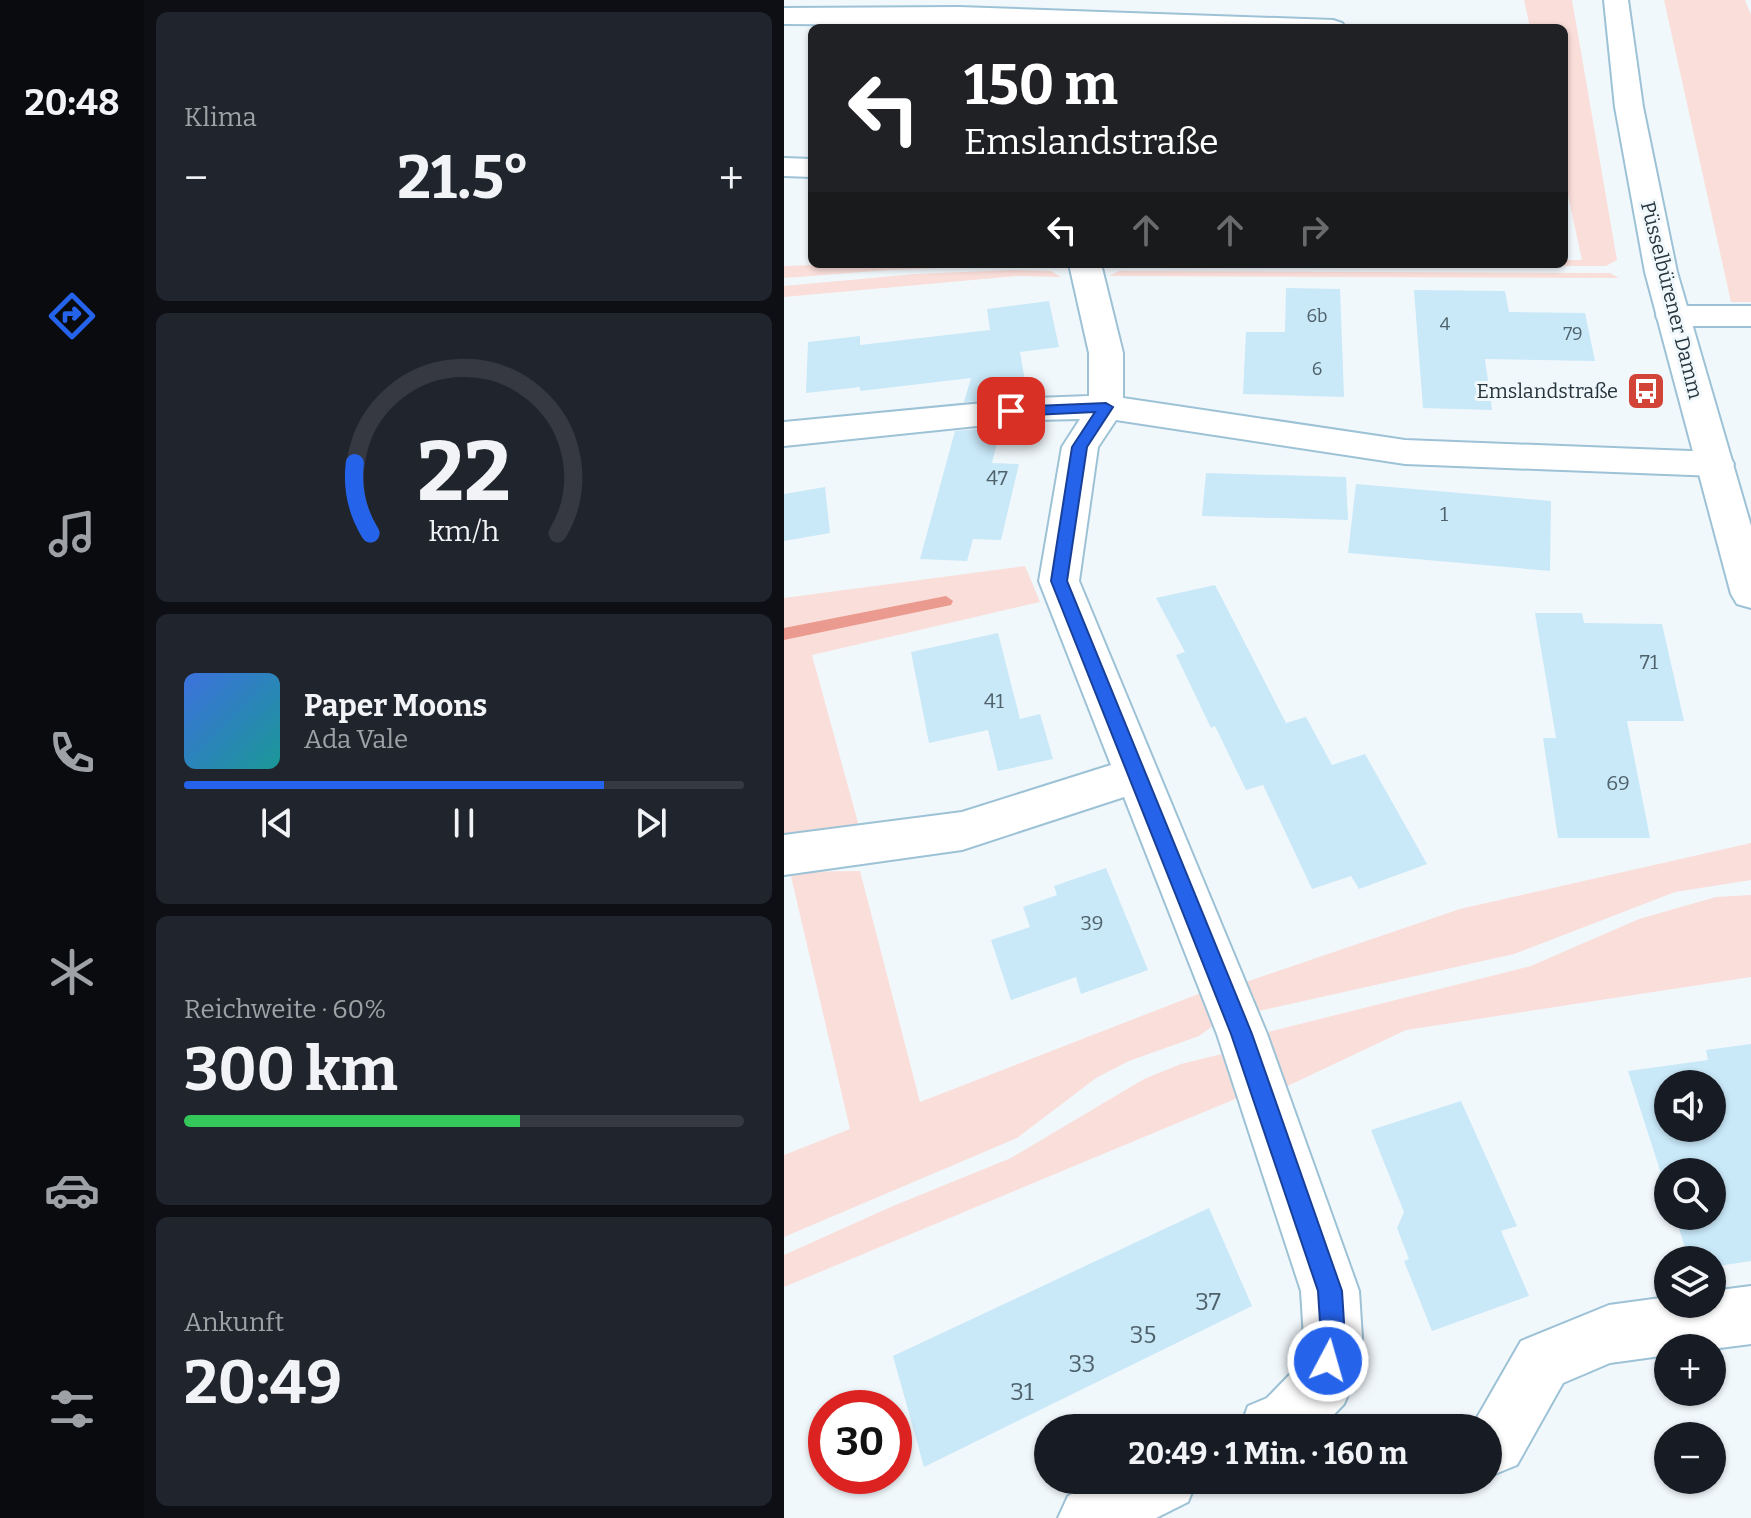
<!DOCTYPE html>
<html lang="de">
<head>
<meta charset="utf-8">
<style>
	:root { --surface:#171b24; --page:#20242c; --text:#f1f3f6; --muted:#9ea1a6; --line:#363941; --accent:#2563eb }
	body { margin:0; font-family:Bitter,serif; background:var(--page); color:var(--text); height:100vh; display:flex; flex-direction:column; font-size:30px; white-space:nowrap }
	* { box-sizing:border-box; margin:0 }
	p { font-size:26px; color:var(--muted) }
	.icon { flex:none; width:44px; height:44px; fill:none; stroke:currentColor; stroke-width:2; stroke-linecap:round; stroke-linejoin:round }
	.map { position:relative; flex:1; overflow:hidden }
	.details { display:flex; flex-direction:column; gap:12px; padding:12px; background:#0d0f14; width:640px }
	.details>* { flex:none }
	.hud { position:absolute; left:24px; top:24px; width:760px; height:244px; border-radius:12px; box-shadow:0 2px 6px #0004; background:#202124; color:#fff; overflow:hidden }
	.buttons { position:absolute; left:870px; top:1070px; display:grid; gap:16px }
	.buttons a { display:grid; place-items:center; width:72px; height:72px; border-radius:50%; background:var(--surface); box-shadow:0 2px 6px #0004; font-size:40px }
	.speed { position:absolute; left:24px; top:1390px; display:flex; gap:16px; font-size:40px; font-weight:700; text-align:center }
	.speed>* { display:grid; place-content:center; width:104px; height:104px; border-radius:50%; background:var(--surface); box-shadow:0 2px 6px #0004; line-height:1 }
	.speed .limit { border:12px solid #d22; background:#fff; color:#111 }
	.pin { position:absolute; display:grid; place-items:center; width:68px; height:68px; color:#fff; margin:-34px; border-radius:16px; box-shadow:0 4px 12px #0006 }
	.me { position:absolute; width:88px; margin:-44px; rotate:6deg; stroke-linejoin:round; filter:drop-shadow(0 0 6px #0008) }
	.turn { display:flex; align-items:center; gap:28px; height:168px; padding:0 24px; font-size:36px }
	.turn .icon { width:104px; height:104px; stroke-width:2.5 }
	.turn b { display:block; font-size:56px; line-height:68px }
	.lanes { display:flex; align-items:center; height:76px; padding:0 24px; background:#0003; justify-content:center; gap:40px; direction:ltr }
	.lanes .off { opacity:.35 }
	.big { font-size:60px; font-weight:700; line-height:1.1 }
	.details .card { flex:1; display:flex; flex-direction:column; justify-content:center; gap:12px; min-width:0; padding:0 28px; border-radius:12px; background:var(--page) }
	.details .dial { align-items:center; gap:0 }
	.dial svg { height:208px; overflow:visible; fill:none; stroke:var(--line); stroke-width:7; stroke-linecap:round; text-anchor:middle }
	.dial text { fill:var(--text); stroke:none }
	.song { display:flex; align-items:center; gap:24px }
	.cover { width:96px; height:96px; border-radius:12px; background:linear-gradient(135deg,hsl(220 70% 55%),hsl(180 70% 35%)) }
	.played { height:8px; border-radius:4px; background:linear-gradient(90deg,var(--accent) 75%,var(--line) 75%) }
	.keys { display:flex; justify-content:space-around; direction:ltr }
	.heat { display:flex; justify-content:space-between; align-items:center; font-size:44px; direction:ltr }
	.charge { height:12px; border-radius:6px; background:linear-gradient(90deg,#34c759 60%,var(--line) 0) }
	.trip { position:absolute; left:250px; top:1414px; width:468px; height:80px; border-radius:40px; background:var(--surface); box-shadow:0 2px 6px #0004; font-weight:700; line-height:80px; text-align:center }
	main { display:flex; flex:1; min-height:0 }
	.menu { display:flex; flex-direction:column; width:144px; justify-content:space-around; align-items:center; background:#090b0e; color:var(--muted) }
	.menu .icon { width:56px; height:56px }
	.menu .on { color:var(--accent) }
	.menu b { font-size:36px; color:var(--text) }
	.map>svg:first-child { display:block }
</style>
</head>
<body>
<main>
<nav class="menu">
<b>20:48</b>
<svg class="icon on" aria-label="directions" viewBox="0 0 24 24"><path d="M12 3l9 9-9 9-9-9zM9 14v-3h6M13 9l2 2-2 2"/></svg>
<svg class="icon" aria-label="music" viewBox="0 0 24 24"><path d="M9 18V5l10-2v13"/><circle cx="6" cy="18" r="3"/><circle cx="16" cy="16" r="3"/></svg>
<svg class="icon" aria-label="phone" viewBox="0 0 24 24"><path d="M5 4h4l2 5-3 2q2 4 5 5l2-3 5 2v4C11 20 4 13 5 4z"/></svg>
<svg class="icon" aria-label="climate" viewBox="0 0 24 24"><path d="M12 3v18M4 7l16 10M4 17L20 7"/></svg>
<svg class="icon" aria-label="car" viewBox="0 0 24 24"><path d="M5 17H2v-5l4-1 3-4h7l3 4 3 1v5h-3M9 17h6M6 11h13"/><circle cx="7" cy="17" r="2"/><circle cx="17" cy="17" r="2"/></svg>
<svg class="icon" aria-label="filters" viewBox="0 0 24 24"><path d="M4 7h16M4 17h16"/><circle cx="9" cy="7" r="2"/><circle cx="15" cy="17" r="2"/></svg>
</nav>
<section class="details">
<div class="card"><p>Klima</p>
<div class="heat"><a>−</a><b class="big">21.5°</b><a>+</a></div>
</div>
<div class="card dial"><svg viewBox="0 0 100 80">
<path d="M14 69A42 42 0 1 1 86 69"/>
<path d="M14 69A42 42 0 0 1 8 42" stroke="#2563eb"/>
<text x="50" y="56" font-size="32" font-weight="700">22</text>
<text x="50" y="72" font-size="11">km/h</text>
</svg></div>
<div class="card">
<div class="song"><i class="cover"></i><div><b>Paper Moons</b><p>Ada Vale</p></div></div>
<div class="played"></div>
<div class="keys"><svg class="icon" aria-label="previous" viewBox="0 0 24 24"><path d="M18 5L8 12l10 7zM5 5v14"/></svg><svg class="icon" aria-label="pause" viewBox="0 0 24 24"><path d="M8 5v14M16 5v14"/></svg><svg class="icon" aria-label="next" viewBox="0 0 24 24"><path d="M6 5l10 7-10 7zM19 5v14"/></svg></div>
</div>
<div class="card"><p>Reichweite · 60%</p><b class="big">300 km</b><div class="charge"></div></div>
<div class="card"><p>Ankunft</p><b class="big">20:49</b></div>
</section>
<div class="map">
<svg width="967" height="1518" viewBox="0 0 967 1518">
	<rect width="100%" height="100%" fill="#f1f8fc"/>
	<!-- green -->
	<g fill="#faded9">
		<polygon points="740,0 788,0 833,260 822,266 349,264 780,264 780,260 798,260 780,177 780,28 746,28"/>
		<polygon points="880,0 961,0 967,15 967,302 947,302"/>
		<polygon points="59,264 260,264 105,270 0,278 0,266"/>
		<polygon points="229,270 267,271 277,277 233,276 0,297 0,286 131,274"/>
		<polygon points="335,271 826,273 835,278 325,276"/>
		<polygon points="241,566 256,602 28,655 76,830 0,840 0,598"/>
		<polygon points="967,843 967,880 891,892 730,954 466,1013 456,984 676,909"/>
		<polygon points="76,871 136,1102 422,991 433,1023 415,1036 345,1061 312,1078 233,1138 0,1237 0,1155 66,1129 6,872"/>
		<polygon points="967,895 967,977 622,1030 493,1091 472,1035 747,966 855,919 932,897"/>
		<polygon points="442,1053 456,1097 0,1287 0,1255 109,1206 227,1158 360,1079 397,1064"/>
	</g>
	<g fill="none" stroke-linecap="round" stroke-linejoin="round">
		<!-- stream -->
		<polygon fill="#ea9a8e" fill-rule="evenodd" points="162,596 169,601 167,605 0,640 0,628"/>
	</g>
	<!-- building -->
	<g fill="#c9e8f8" fill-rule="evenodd">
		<polygon points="502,288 556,289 560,397 459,394 462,332 501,332"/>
		<polygon points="630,290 721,291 725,312 801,313 811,361 701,359 708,410 639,408"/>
		<polygon points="265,301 275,347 236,352 241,381 228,383 224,398 180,402 187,378 76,391 76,387 22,393 24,342 76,336 76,345 206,330 203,309"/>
		<polygon points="217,427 208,463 235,464 217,540 189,539 183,561 136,559 171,431"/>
		<polygon points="422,473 562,477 564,520 418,516"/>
		<polygon points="572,484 767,501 766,571 564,553"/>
		<polygon points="41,487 46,533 0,541 0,494"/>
		<polygon points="431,585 502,723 522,717 548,765 581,754 643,864 575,889 567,876 528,889 479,785 462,790 431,726 427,728 392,655 401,652 372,598"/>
		<polygon points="751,613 798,613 800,623 878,624 900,721 843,721 866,838 774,838 759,738 772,738"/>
		<polygon points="214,633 236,719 256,714 269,759 214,771 204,730 145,743 127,652"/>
		<polygon points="322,868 364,970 297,994 292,977 227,1000 207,940 246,927 239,907 273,895 270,886"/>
		<path d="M967,1044V1261L928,1267V1260H905L891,1216H928V1172H884V1195L844,1071L924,1060L922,1050ZM884,1084H928V1128H884Z"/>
		<polygon points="677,1101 733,1226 717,1231 745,1296 648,1331 620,1261 625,1259 613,1228 620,1212 587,1130"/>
		<polygon points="425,1208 468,1306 140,1467 109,1356"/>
	</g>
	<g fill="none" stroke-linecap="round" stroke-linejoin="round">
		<defs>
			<g id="minor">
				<polygon points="175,7 549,20 558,23 562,28 0,24 0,8"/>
				<polygon points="0,158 28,159 28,177 0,176"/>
				<polygon points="285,264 317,264 339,353 339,398 621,440 932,452 945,455 950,464 945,473 932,476 621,464 332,420 314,447 295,581 483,1034 575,1291 578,1338 569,1383 560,1404 537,1428 456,1428 464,1406 483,1398 513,1367 520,1338 517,1291 433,1034 340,797 178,850 0,875 0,835 178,812 327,765 255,581 278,447 296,419 251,420 0,446 0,422 251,398 305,396 305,353"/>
				<polygon points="888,306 967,306 967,326 888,326 876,323 872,316 876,309"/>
				<polygon points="967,1286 967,1344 928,1349 884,1348 884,1355 826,1363 779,1383 733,1465 711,1474 704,1471 704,1428 687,1428 737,1341 825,1305 884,1297 884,1304 928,1304 928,1291"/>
				<polygon points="315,1480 413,1480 404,1502 372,1518 274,1518 284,1496"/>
			</g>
			<polygon id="major" points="820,0 844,0 859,107 893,272 967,526 967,608 953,604 947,594 861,272 831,107"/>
		</defs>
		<!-- minor casing -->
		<use href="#minor" stroke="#9dc2d6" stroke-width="4"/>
		<!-- major casing -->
		<use href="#major" stroke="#9dc2d6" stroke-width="4"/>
		<!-- minor -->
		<use href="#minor" fill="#fff" fill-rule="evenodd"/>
		<!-- major -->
		<use href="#major" fill="#fff" fill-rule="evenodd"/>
	</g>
	<!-- route -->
	<polygon fill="#2563eb" stroke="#184099" stroke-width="2" points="322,403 329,407 303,447 283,581 468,1034 558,1291 561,1338 552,1369 544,1373 535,1369 532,1361 537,1338 534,1291 447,1034 267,581 288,447 311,412 227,416 220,411 227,407"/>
	<!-- icons -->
	<defs>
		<symbol id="bus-square" viewBox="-11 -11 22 22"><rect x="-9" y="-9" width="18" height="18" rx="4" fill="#d24438" stroke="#f1f8fc"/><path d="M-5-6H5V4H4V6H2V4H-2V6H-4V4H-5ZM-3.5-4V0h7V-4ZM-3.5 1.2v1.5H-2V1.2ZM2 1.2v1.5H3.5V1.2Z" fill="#fff"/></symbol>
	</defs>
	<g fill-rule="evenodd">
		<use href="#bus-square" x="840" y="369" width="44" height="44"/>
	</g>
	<g text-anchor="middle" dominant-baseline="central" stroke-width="6" stroke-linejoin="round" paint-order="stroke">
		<!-- far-number labels -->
		<g font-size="18" fill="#4f626c">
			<text x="533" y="316">6b</text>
			<text x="661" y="324">4</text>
			<text x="789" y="334">79</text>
			<text x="533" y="369">6</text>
		</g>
		<!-- far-street labels -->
		<g font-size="20" fill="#26353d" stroke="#f1f8fc">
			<text transform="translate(888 300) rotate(76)">Püsselbürener Damm</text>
		</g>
		<!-- far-poi labels -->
		<g font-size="20" fill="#26353d" stroke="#f1f8fc" text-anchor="end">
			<text x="834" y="391">Emslandstraße</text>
		</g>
		<!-- number labels -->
		<g font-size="20" fill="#4f626c">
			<text x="213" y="478">47</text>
			<text x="660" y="514">1</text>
			<text x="865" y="662">71</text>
			<text x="210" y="701">41</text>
			<text x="834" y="783">69</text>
			<text x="308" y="923">39</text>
		</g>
		<!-- near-number labels -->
		<g font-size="24" fill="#4f626c">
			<text x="424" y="1302">37</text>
			<text x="359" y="1335">35</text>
			<text x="298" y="1364">33</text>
			<text x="238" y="1392">31</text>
		</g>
	</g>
</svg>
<div class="buttons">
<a><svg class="icon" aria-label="sound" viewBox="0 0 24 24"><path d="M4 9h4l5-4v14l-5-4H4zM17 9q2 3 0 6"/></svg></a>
<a><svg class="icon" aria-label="search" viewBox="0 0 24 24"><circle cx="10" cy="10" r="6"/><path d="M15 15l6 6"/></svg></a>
<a><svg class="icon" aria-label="layers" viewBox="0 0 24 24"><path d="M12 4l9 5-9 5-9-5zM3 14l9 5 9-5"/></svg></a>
<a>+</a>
<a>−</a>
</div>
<div class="speed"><div class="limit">30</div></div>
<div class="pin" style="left:227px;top:411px;background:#d93025"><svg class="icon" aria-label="arrive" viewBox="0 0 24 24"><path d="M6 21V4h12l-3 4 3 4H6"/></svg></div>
<svg class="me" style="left:544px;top:1361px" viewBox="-20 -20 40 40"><circle r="17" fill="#2563eb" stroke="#fff" stroke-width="3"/><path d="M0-11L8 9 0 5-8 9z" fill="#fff"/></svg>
<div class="trip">20:49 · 1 Min. · 160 m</div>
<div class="hud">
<div class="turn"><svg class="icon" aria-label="left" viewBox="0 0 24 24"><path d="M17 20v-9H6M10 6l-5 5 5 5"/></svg><div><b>150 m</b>Emslandstraße</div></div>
<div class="lanes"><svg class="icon" aria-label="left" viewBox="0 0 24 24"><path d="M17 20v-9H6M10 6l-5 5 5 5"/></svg><svg class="icon off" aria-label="ahead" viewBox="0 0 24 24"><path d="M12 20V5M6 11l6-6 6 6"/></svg><svg class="icon off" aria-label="ahead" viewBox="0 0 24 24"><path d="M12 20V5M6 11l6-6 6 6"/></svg><svg class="icon off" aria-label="right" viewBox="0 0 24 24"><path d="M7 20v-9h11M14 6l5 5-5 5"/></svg></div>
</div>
</div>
</main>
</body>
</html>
